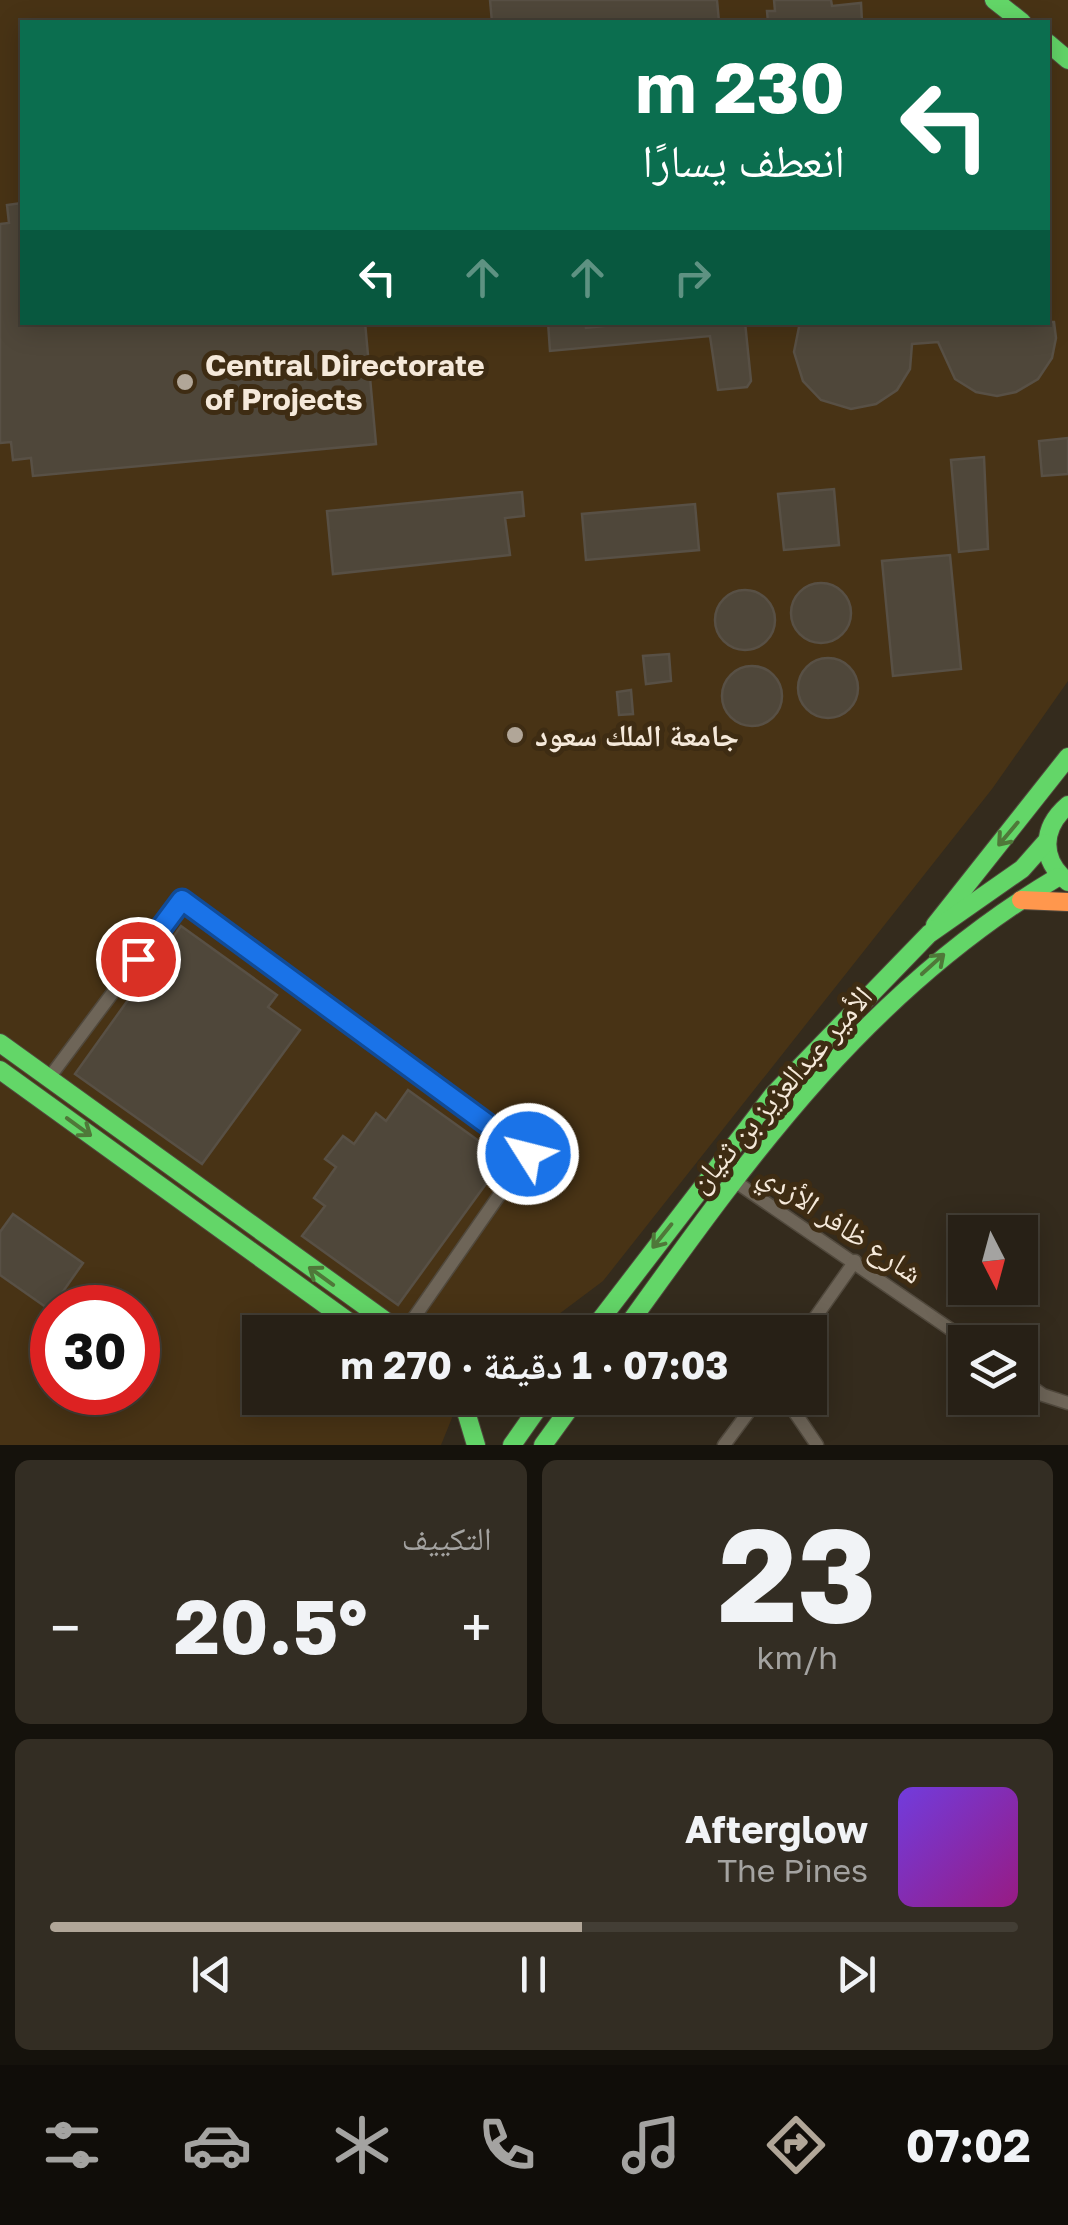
<!DOCTYPE html>
<html lang="ar">
<head>
<meta charset="utf-8">
<style>
	:root { --surface:#272016; --page:#332d23; --text:#f1f3f6; --muted:#a4a3a1; --line:#433e35; --accent:#b1a698 }
	body { margin:0; font-family:"Golos Text","Noto Naskh Arabic",sans-serif; background:var(--page); color:var(--text); direction:rtl; height:100vh; display:flex; flex-direction:column; font-size:38px; white-space:nowrap }
	* { box-sizing:border-box; margin:0 }
	p { font-size:32px; color:var(--muted) }
	.icon { flex:none; width:55px; height:55px; fill:none; stroke:currentColor; stroke-width:2; stroke-linecap:round; stroke-linejoin:round }
	.map { position:relative; height:1445px; overflow:hidden; direction:ltr }
	.sheet { display:flex; flex-direction:column; gap:15px; padding:15px; background:#15120c; flex:1 }
	.sheet>* { flex:none }
	.top-card { position:absolute; left:20px; top:20px; width:1030px; height:305px; border-radius:0px; box-shadow:0 5px 25px #0003,0 0 0 2px var(--line); direction:rtl; background:#0b6e4f; color:#fff; overflow:hidden }
	.needle { width:65px; rotate:174deg }
	.tools { position:absolute; left:948px; top:1215px; display:grid; gap:20px }
	.tools a { display:grid; place-items:center; width:90px; height:90px; border-radius:0px; background:var(--surface); box-shadow:0 5px 25px #0003,0 0 0 2px var(--line); font-size:50px }
	.speed { position:absolute; left:30px; top:1285px; display:flex; gap:20px; font-size:50px; font-weight:700; text-align:center }
	.speed>* { display:grid; place-content:center; width:130px; height:130px; border-radius:50%; background:var(--surface); box-shadow:0 5px 25px #0003,0 0 0 2px var(--line); line-height:1 }
	.speed .limit { border:15px solid #d22; background:#fff; color:#111 }
	.pin { position:absolute; display:grid; place-items:center; width:85px; height:85px; color:#fff; margin:-42px; border:5px solid #fff; border-radius:50%; box-shadow:0 2px 10px #0007 }
	.me { position:absolute; width:110px; margin:-55px; rotate:306deg; stroke-linejoin:round; filter:drop-shadow(0 0 8px #0008) }
	.turn { display:flex; align-items:center; gap:35px; height:210px; padding:0 40px; font-size:45px }
	.turn .icon { width:130px; height:130px; stroke-width:2.5 }
	.turn b { display:block; font-size:70px; line-height:85px }
	.lanes { display:flex; align-items:center; height:95px; padding:0 40px; background:#0003; justify-content:center; gap:50px; direction:ltr }
	.lanes .off { opacity:.35 }
	.big { font-size:75px; font-weight:700; line-height:1.1 }
	.sheet .widget { flex:1; display:flex; flex-direction:column; justify-content:center; gap:15px; min-width:0; padding:0 35px; border-radius:15px; background:var(--page) }
	.sheet .dial { align-items:center; gap:0 }
	.dial b { font-size:130px; line-height:1 }
	.song { display:flex; align-items:center; gap:30px }
	.cover { width:120px; height:120px; border-radius:15px; background:linear-gradient(135deg,hsl(260 70% 55%),hsl(310 70% 35%)) }
	.played { height:10px; border-radius:5px; background:linear-gradient(90deg,var(--accent) 55%,var(--line) 55%) }
	.keys { display:flex; justify-content:space-around; direction:ltr }
	.heat { display:flex; justify-content:space-between; align-items:center; font-size:55px; direction:ltr }
	.sheet .tiles { flex:1; display:grid; gap:15px; grid-template-columns:1fr 1fr }
	.widget:last-child { grid-column:span 2 }
	.trip { position:absolute; left:242px; top:1315px; width:585px; height:100px; border-radius:0px; background:var(--surface); box-shadow:0 5px 25px #0003,0 0 0 2px var(--line); font-weight:700; line-height:100px; text-align:center; direction:rtl }
	.dock { display:flex; height:160px; justify-content:space-around; align-items:center; background:#100d09; color:var(--muted) }
	.dock .icon { width:70px; height:70px }
	.dock .active { color:var(--accent) }
	.dock b { font-size:45px; color:var(--text) }
	.map>svg:first-child { display:block }
</style>
</head>
<body>
<div class="map">
<svg width="1068" height="1445" viewBox="0 0 1068 1445">
	<rect width="100%" height="100%" fill="#342b1d"/>
	<!-- built -->
	<path fill="#483315" fill-rule="evenodd" d="M0,0H1068V681L992,789L603,1281L535,1332H260V1398H460L441,1445H0ZM22,22H1048V322H22ZM52,1308H138V1392H52Z"/>
	<!-- building -->
	<g fill="#4f473a" stroke="#585045" stroke-width="2.5">
		<polygon points="490,0 717,0 719,22 492,22"/>
		<polygon points="774,0 831,0 832,6 861,3 862,22 768,22 767,11 775,11"/>
		<polygon points="22,203 22,322 365,322 376,444 33,476 31,458 13,460 11,442 0,443 0,224 9,223 7,205"/>
		<polygon points="548,322 585,322 586,328 643,322 745,322 751,381 747,387 718,390 710,336 550,351"/>
		<polygon points="800,322 1054,322 1056,338 1052,358 1038,379 1016,392 997,396 976,392 955,379 938,342 912,344 910,369 897,390 876,404 851,409 821,400 803,381 794,352"/>
		<polygon points="1068,438 1068,474 1042,476 1039,441"/>
		<polygon points="984,457 988,549 959,552 951,460"/>
		<polygon points="834,489 839,545 784,550 778,494"/>
		<polygon points="522,492 524,516 505,518 510,555 333,574 327,511"/>
		<polygon points="695,504 699,550 586,560 582,514"/>
		<polygon points="950,555 961,669 893,676 882,561"/>
		<circle cx="821" cy="613" r="30"/>
		<circle cx="745" cy="620" r="30"/>
		<polygon points="669,654 671,681 646,684 643,656"/>
		<circle cx="828" cy="688" r="30"/>
		<circle cx="752" cy="696" r="30"/>
		<polygon points="631,690 633,714 619,715 617,692"/>
		<polygon points="181,926 277,995 268,1007 300,1030 202,1164 75,1074"/>
		<polygon points="408,1090 504,1159 398,1305 302,1236 325,1206 314,1198 336,1167 325,1159 343,1136 354,1144 376,1113 386,1121"/>
		<polygon points="13,1214 83,1263 50,1310 0,1275 0,1232"/>
	</g>
	<g fill="none" stroke-linecap="round" stroke-linejoin="round">
		<defs>
			<g id="street">
				<polyline points="49,1078 182,900 528,1154 404,1332"/>
				<polyline points="733,1180 969,1342"/>
				<polyline points="805,1332 855,1261"/>
				<polyline points="1020,1379 1043,1395 1068,1403"/>
				<polyline points="785,1398 817,1445"/>
				<polyline points="724,1445 759,1398"/>
			</g>
			<g id="fast">
				<polyline points="994,0 1022,22"/>
				<polyline points="1048,43 1068,60"/>
				<path d="M1068,805C1041,828 1040,860 1068,882"/>
				<polyline points="935,925 1068,757"/>
				<polyline points="0,1043 401,1332"/>
				<polyline points="0,1070 363,1332"/>
				<polyline points="591,1332 773,1095 929,934 1022,869 1045,843"/>
				<path d="M623,1332C751,1154 866,991 1058,877"/>
				<polyline points="454,1398 464,1405 476,1445"/>
				<polyline points="512,1445 545,1398"/>
				<polyline points="543,1445 577,1398"/>
			</g>
			<polyline id="slow" points="1021,900 1068,902"/>
		</defs>
		<!-- street casing -->
		<use href="#street" stroke="#51493d" stroke-width="15"/>
		<!-- fast casing -->
		<use href="#fast" stroke="#51493d" stroke-width="20"/>
		<!-- slow casing -->
		<use href="#slow" stroke="#51493d" stroke-width="20"/>
		<!-- street -->
		<use href="#street" stroke="#6e6558" stroke-width="12"/>
		<!-- fast -->
		<use href="#fast" stroke="#63d668" stroke-width="18"/>
		<!-- slow -->
		<use href="#slow" stroke="#ff974d" stroke-width="18"/>
	</g>
	<!-- one-way arrows -->
	<defs><path id="oneway-shaft" d="M-6 0H5M1.5-3L5.5 0L1.5 3" fill="none" stroke-width="1.6" stroke-linecap="round" stroke-linejoin="round" transform="scale(2.5)"/></defs>
	<g stroke="#4f7839">
		<use href="#oneway-shaft" transform="translate(1008 834) rotate(130)"/>
		<use href="#oneway-shaft" transform="translate(933 964) rotate(-42)"/>
		<use href="#oneway-shaft" transform="translate(79 1127) rotate(36)"/>
		<use href="#oneway-shaft" transform="translate(662 1236) rotate(129)"/>
		<use href="#oneway-shaft" transform="translate(321 1276) rotate(-144)"/>
	</g>
	<g fill="none" stroke-linecap="round" stroke-linejoin="round">
		<defs>
			<polyline id="route" points="138,959 182,900 528,1154"/>
		</defs>
		<!-- route casing -->
		<use href="#route" stroke="#114b97" stroke-width="25"/>
		<!-- route -->
		<use href="#route" stroke="#1a73e8" stroke-width="18"/>
	</g>
	<!-- markers -->
	<g fill="#b1a698" stroke="#3e2c13" stroke-width="4">
		<circle cx="185" cy="382" r="10"/>
		<circle cx="515" cy="735" r="10"/>
	</g>
	<g text-anchor="middle" dominant-baseline="central" stroke-width="10" stroke-linejoin="round" paint-order="stroke">
		<!-- poi labels -->
		<g font-size="30" font-weight="bold" fill="#f5e9da" stroke="#3e2c13" text-anchor="start">
			<text x="205" y="365">Central Directorate<tspan x="205" dy="34">of Projects</tspan></text>
			<text x="535" y="735">جامعة الملك سعود</text>
		</g>
		<!-- street labels -->
		<g font-size="30" fill="#f5e9da" stroke="#3e2c13">
			<text transform="translate(780 1089) rotate(-49)">الأمير عبدالعزيز بن ثنيان</text>
			<text transform="translate(841 1223) rotate(34)">شارع ظافر الأزدي</text>
		</g>
	</g>
</svg>
<div class="tools">
<a><svg class="needle" viewBox="-14 -14 28 28"><path d="M0-13l5 13h-10z" fill="#e53935"/><path d="M0 13l5-13h-10z" fill="#a4a3a1"/></svg></a>
<a><svg class="icon" aria-label="layers" viewBox="0 0 24 24"><path d="M12 4l9 5-9 5-9-5zM3 14l9 5 9-5"/></svg></a>
</div>
<div class="speed"><div class="limit">30</div></div>
<div class="pin" style="left:138px;top:959px;background:#d93025"><svg class="icon" aria-label="arrive" viewBox="0 0 24 24"><path d="M6 21V4h12l-3 4 3 4H6"/></svg></div>
<svg class="me" style="left:528px;top:1154px" viewBox="-20 -20 40 40"><circle r="17" fill="#1a73e8" stroke="#fff" stroke-width="3"/><path d="M0-11L8 9 0 5-8 9z" fill="#fff"/></svg>
<div class="trip">07:03 · 1 دقيقة · 270 m</div>
<div class="top-card">
<div class="turn"><svg class="icon" aria-label="left" viewBox="0 0 24 24"><path d="M17 20v-9H6M10 6l-5 5 5 5"/></svg><div><b>230 m</b>انعطف يسارًا</div></div>
<div class="lanes"><svg class="icon" aria-label="left" viewBox="0 0 24 24"><path d="M17 20v-9H6M10 6l-5 5 5 5"/></svg><svg class="icon off" aria-label="ahead" viewBox="0 0 24 24"><path d="M12 20V5M6 11l6-6 6 6"/></svg><svg class="icon off" aria-label="ahead" viewBox="0 0 24 24"><path d="M12 20V5M6 11l6-6 6 6"/></svg><svg class="icon off" aria-label="right" viewBox="0 0 24 24"><path d="M7 20v-9h11M14 6l5 5-5 5"/></svg></div>
</div>
</div>
<section class="sheet">
<div class="tiles">
<div class="widget dial"><b>23</b><p>km/h</p></div>
<div class="widget"><p>التكييف</p>
<div class="heat"><a>−</a><b class="big">20.5°</b><a>+</a></div>
</div>
<div class="widget">
<div class="song"><i class="cover"></i><div><b>Afterglow</b><p>The Pines</p></div></div>
<div class="played"></div>
<div class="keys"><svg class="icon" aria-label="previous" viewBox="0 0 24 24"><path d="M18 5L8 12l10 7zM5 5v14"/></svg><svg class="icon" aria-label="pause" viewBox="0 0 24 24"><path d="M8 5v14M16 5v14"/></svg><svg class="icon" aria-label="next" viewBox="0 0 24 24"><path d="M6 5l10 7-10 7zM19 5v14"/></svg></div>
</div>
</div>
</section>
<nav class="dock">
<b>07:02</b>
<svg class="icon active" aria-label="directions" viewBox="0 0 24 24"><path d="M12 3l9 9-9 9-9-9zM9 14v-3h6M13 9l2 2-2 2"/></svg>
<svg class="icon" aria-label="music" viewBox="0 0 24 24"><path d="M9 18V5l10-2v13"/><circle cx="6" cy="18" r="3"/><circle cx="16" cy="16" r="3"/></svg>
<svg class="icon" aria-label="phone" viewBox="0 0 24 24"><path d="M5 4h4l2 5-3 2q2 4 5 5l2-3 5 2v4C11 20 4 13 5 4z"/></svg>
<svg class="icon" aria-label="climate" viewBox="0 0 24 24"><path d="M12 3v18M4 7l16 10M4 17L20 7"/></svg>
<svg class="icon" aria-label="car" viewBox="0 0 24 24"><path d="M5 17H2v-5l4-1 3-4h7l3 4 3 1v5h-3M9 17h6M6 11h13"/><circle cx="7" cy="17" r="2"/><circle cx="17" cy="17" r="2"/></svg>
<svg class="icon" aria-label="filters" viewBox="0 0 24 24"><path d="M4 7h16M4 17h16"/><circle cx="9" cy="7" r="2"/><circle cx="15" cy="17" r="2"/></svg>
</nav>
</body>
</html>
